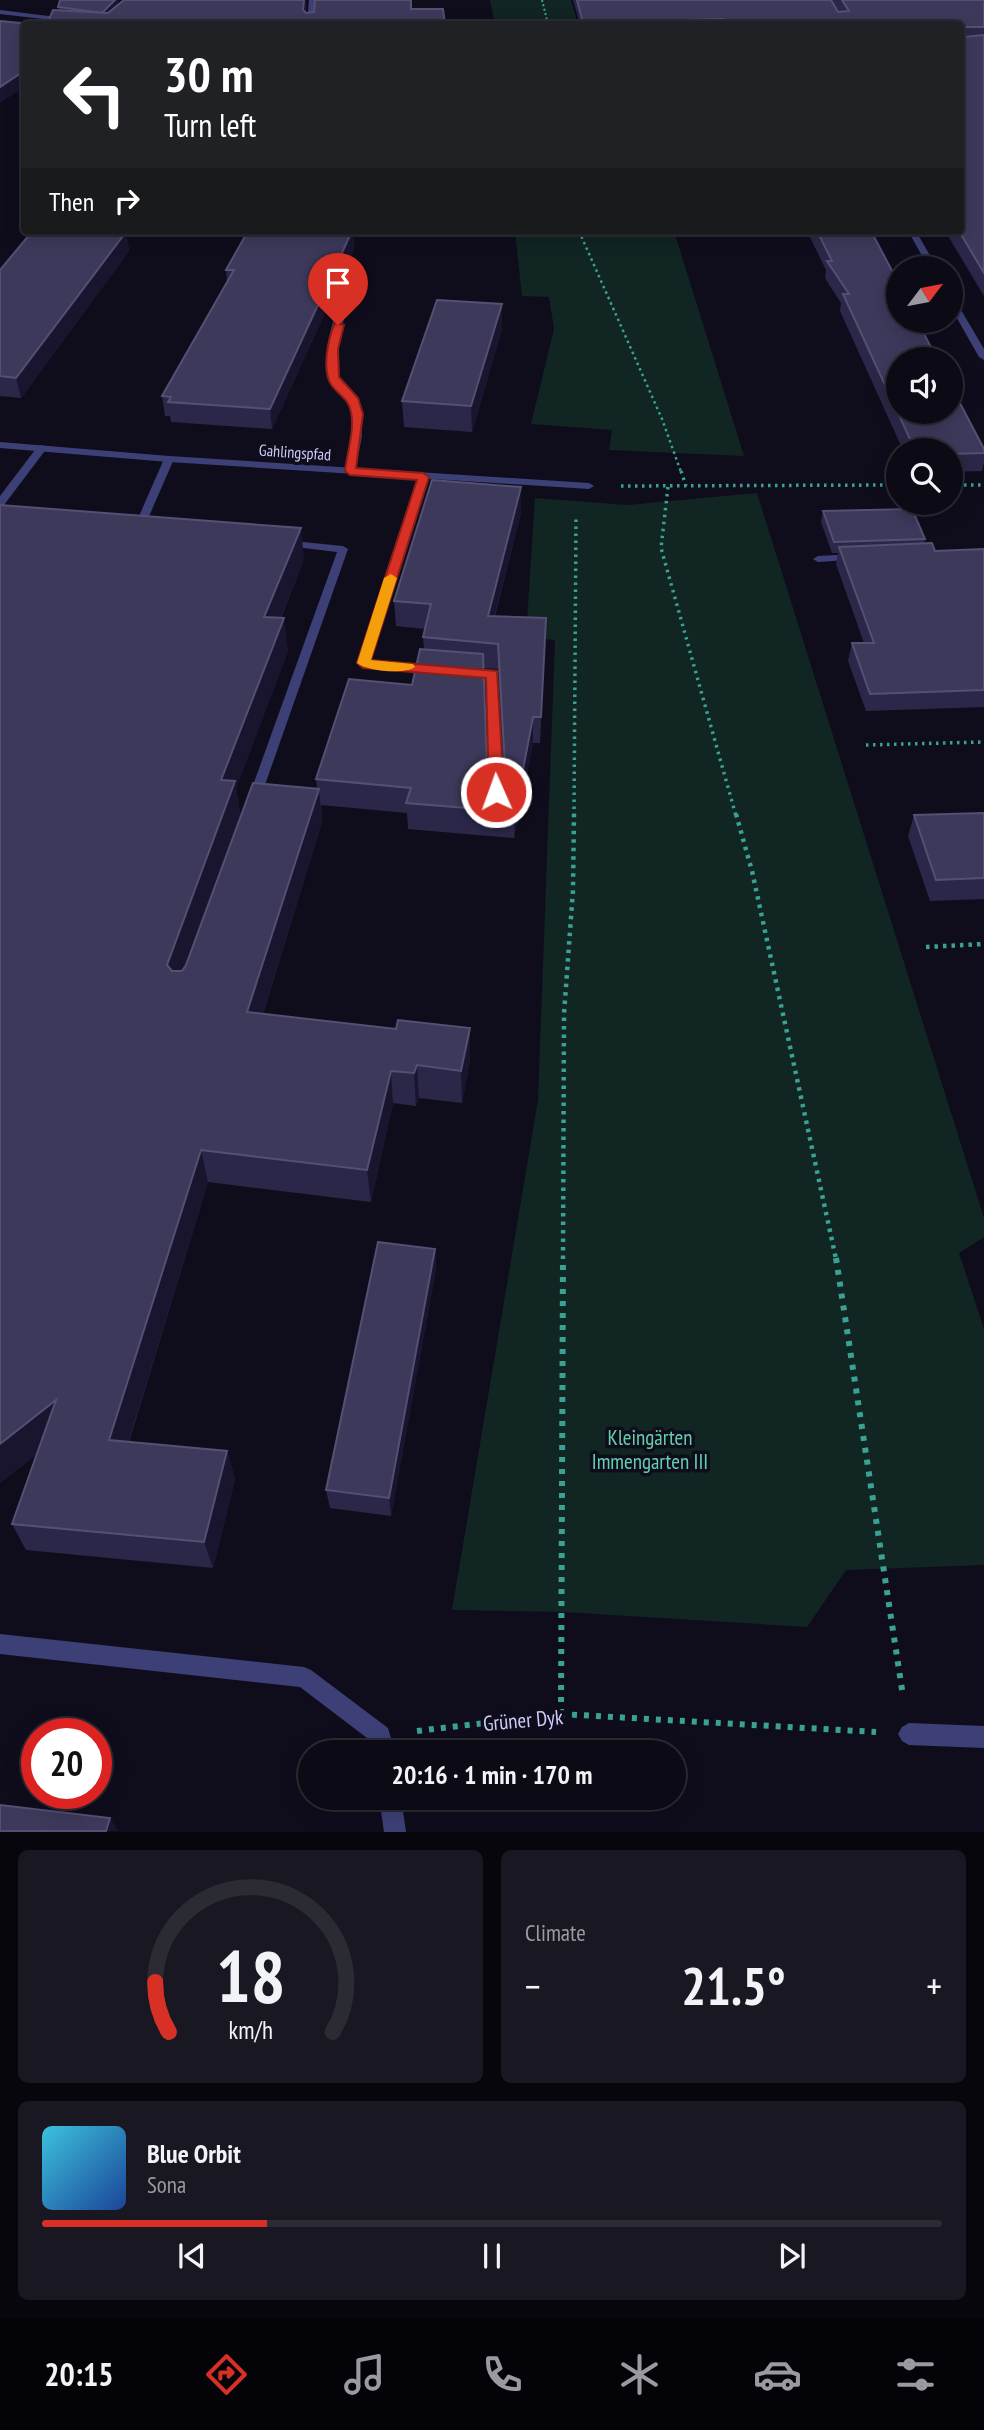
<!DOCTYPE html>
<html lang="en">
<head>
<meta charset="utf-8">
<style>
	:root { --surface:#0b0a15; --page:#191822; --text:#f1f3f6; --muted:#9a9aa0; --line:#2b2b34; --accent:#d93025 }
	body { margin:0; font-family:"PT Sans Narrow",sans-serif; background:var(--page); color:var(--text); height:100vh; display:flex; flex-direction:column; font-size:26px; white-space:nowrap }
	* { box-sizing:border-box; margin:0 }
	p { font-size:23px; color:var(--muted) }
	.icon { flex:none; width:38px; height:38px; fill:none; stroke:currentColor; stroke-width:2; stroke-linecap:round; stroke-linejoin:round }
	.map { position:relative; height:1832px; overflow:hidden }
	.panel { display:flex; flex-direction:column; gap:18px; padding:18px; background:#06060c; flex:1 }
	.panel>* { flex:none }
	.top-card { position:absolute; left:21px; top:21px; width:943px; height:214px; border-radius:7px; box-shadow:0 4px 18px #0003,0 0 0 2px var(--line); background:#202124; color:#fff; overflow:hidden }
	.needle { width:46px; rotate:58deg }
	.controls { position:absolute; left:886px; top:256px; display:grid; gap:14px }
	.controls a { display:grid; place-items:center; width:77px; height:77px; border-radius:50%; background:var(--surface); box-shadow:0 4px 18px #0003,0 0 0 2px var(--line); font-size:35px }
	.speed { position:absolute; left:21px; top:1718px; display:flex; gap:14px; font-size:35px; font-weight:700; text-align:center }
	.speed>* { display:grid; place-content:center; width:91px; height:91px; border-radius:50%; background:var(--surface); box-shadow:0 4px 18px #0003,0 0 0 2px var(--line); line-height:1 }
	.speed .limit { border:10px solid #d22; background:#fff; color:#111 }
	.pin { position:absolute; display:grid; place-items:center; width:60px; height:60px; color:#fff; margin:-72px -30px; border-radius:50% 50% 50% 0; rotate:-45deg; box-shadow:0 0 7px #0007 }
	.pin .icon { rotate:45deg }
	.me { position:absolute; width:77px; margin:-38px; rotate:358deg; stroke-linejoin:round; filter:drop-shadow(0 0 5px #0008) }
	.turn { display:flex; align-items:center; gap:24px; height:147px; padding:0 28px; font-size:32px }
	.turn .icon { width:91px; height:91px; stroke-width:2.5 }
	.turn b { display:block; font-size:49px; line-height:60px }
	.then { display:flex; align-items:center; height:66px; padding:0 28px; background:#0003; gap:14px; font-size:26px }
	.big { font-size:52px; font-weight:700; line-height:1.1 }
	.panel .widget { flex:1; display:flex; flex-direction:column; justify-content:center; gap:10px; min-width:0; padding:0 24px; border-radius:10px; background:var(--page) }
	.panel .dial { align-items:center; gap:0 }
	.dial svg { height:182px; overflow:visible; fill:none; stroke:var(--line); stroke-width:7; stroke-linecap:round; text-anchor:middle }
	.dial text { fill:var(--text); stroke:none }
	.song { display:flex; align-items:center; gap:21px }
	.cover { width:84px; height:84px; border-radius:10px; background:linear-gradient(135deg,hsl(190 70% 55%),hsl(220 70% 35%)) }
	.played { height:7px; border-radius:4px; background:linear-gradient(90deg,var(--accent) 25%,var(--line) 25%) }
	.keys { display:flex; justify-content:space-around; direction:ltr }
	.heat { display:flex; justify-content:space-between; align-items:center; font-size:38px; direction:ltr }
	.panel .tiles { flex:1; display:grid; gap:18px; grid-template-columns:1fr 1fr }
	.widget:last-child { grid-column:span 2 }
	.trip { position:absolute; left:298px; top:1740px; width:388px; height:70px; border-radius:35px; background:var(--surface); box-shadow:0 4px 18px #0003,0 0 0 2px var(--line); font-weight:700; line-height:70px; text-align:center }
	.tab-bar { display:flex; height:112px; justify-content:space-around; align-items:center; background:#040408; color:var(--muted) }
	.tab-bar .icon { width:49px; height:49px }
	.tab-bar .active { color:var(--accent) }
	.tab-bar b { font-size:32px; color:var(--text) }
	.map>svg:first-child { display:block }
</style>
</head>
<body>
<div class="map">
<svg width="984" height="1832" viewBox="0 0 984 1832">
	<rect width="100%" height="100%" fill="#0f0d1c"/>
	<!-- green -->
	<g fill="#112523">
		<polygon points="490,0 571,0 578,24 495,24"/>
		<polygon points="515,231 674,231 744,456 609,450 612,430 531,424 554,329 549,297 522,296"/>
		<polygon points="757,493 984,1218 984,1237 959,1253 984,1329 984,1565 846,1570 807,1627 563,1612 452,1610 538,1100 555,640 526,637 535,498 627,505"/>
	</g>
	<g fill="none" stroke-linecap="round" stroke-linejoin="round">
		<!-- path-far4 -->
		<polyline stroke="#39a293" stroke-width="2" stroke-dasharray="2 2.5" stroke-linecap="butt" points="542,0 548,24"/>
		<!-- path-far3 -->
		<polyline stroke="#39a293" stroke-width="2.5" stroke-dasharray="2.5 3.5" stroke-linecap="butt" points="579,231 662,419 681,472"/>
		<!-- path-far2 -->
		<g stroke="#39a293" stroke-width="3.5" stroke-dasharray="2.5 4.5" stroke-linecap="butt">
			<polyline points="681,471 686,486"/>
			<polyline points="950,485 984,485"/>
			<polyline points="621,486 898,485"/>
			<polyline points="668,487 661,548 736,816"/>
			<polyline points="866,745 984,742"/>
			<polyline points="574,816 576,517"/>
		</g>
		<!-- path-far1 -->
		<g stroke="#39a293" stroke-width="4.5" stroke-dasharray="3.5 5" stroke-linecap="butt">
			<polyline points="736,814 752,871 836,1259"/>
			<polyline points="926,947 984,944"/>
			<polyline points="563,1259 564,1014 573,890 574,814"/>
		</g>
		<!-- path -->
		<g stroke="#39a293" stroke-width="6" stroke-dasharray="5 7" stroke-linecap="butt">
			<polyline points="836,1258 903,1696"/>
			<polyline points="561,1714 563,1258"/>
			<polyline points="417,1731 561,1714 876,1732"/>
		</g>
		<!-- lane -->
		<g fill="#3d4076" fill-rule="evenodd">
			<path d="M341,298L348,300L338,347L336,367L339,380L354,395L361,409L362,436L355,471L350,474L345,471C348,452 356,430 352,411C348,396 335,392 330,380C321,360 333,317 341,298Z"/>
			<polygon points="42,445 47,448 4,505 0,506 0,496 38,446"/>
			<polygon points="169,456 174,459 143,530 138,533 134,532 133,530 164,459"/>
			<polygon points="423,473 428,476 370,660 435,665 441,669 435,673 359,666 357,663 418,476"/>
			<polygon points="283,540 343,546 348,549 260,799 254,803 248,799 337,552 279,545 279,541"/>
			<polygon points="857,554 862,557 861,559 818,562 813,559 818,556"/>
			<polygon points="466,668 492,670 498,674 502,788 496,792 490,788 486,677 462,675 460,672"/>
		</g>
		<!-- street -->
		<g fill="#3d4076" fill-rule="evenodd">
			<polygon points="309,0 315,0 313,24 307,24"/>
			<polygon points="0,10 97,22 100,24 86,24 0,14"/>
			<polygon points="908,231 916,231 937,268 929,268"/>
			<polygon points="950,295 954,298 984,349 984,360 979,357 950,306"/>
			<polygon points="0,442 169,456 589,483 594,486 589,489 169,462 0,448"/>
			<polygon points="0,1634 304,1667 311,1670 388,1728 395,1752 373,1752 371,1741 300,1687 0,1654"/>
			<polygon points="909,1723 984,1726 984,1748 909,1745 902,1741 898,1734 902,1727"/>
			<polygon points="379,1797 401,1797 406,1832 384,1832"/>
		</g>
	</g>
	<!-- wall -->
	<g fill="#2b2748" fill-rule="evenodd">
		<polygon points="124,0 306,0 306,13 412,9 47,24 58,10 58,7 119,4"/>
		<polygon points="573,0 831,0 838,12 831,0 984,0 984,296 945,231 961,231 961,24 580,24"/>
		<polygon points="353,231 354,249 272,429 171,422 170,416 165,416 162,396 227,283 226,270"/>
		<polygon points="807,231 871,231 984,449 984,462 982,471 950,472 950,450 903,450 840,311 841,303 825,278 826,270"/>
		<polygon points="126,232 129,251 21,398 0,396 0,270 37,234"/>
		<polygon points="502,304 502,329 472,432 404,427 402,401"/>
		<path d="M0,505L304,559L281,618L288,651L236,788L240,814L186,966L317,789L316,779L412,685L424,649L423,637L425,629L396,626L394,601L521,512L495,616L545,643L540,743H533L514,838L408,829L407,813L321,805L322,822L263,1014L396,1029L470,1028V1060L462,1103L419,1098L416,1106L393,1103L371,1202L208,1182L129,1442L227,1451L235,1479L213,1568L26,1550L12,1524L37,1454L0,1483ZM484,668L498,669L503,767L498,772L487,766Z"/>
		<polygon points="823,511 925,539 924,544 935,551 984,549 984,707 866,711 848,661 852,643 864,643 836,564 838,553 832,553 821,522"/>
		<polygon points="984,813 984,899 930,901 908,836 914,815"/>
		<polygon points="435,1249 436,1269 391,1516 330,1508 326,1490"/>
	</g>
	<!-- shaded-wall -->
	<g fill="#19152f">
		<polygon points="115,0 118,0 119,5 102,23 101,14"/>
		<polygon points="304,0 306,0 304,24 303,10"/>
		<polygon points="24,71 24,95 23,88 0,103 0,87"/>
		<polygon points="353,231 354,249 272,429 270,409"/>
		<polygon points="126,232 129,251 21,398 16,378"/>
		<polygon points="502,304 502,329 472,432 471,406"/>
		<polygon points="521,487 521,512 488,641 488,616"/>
		<polygon points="301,528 304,559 268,649 264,617"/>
		<polygon points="284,618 288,651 236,788 240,814 175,998 167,965 221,780"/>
		<polygon points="533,717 533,743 514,838 515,812"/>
		<polygon points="319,789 322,822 253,1045 247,1012"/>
		<polygon points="470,1028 470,1060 462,1103 461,1071"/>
		<polygon points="417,1065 419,1098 416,1106 414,1073"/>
		<polygon points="391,1071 393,1103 371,1202 367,1170"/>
		<polygon points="201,1150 208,1182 120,1469 109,1440"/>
		<polygon points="435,1249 436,1269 391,1516 389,1498"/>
		<polygon points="56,1400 69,1429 0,1483 0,1444"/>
		<polygon points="227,1451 235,1479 213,1568 204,1542"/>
		<polygon points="110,1818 118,1831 106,1831"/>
	</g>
	<!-- building -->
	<g fill="#3d395b" stroke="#545074" stroke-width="2">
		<polygon points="60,0 115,0 102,13 58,7"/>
		<polygon points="124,0 304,0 303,10 306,13 314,12 315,0 411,0 411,9 443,9 445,24 47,24 53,10 108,13"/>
		<polygon points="577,0 831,0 838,12 849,11 842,0 984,0 984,27 964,27 961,30 964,37 984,35 984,273 959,231 961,231 961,24 726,24 723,19 583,23"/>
		<polygon points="0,21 31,24 24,24 24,71 0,87"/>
		<polygon points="40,231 126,232 16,378 0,376 0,270 30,234 37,234"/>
		<polygon points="248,231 352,231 270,409 168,402 171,397 162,396 234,270 226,270"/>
		<polygon points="817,231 871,231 898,282 898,320 917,320 937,359 898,359 898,411 950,411 950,384 984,449 984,453 950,454 950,450 915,450 843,294 849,294 827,261 832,261"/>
		<polygon points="437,300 502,304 471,406 402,401"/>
		<polygon points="432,480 521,487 488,616 546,618 541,717 533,717 515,812 406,803 411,788 316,779 349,679 412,685 420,649 483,654 487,766 498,772 505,766 498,644 423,637 431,604 394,601"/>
		<polygon points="0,505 301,528 264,617 284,618 221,780 235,781 167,965 172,971 182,971 186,965 253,783 319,789 247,1012 396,1029 398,1020 470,1028 461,1071 417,1065 414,1073 391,1071 367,1170 201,1150 109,1440 227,1451 204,1542 12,1524 56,1400 0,1444"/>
		<polygon points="912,509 925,539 834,542 823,511"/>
		<polygon points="932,543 935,551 984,549 984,690 870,694 852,643 874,643 839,547"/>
		<polygon points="984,813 984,878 936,880 914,815"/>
		<polygon points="378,1242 435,1249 389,1498 326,1490"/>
		<polygon points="0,1805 110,1818 106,1831 0,1831"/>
	</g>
	<!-- route -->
	<path fill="#d93025" stroke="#8d1f18" stroke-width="2" d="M335,323L344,325L338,349L339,377L358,398L363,414L356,468L423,473L429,477L371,660L497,671L504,792L502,795L496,797L489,792L486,678L363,668L357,663L417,480L350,475L345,471C347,453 355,429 351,412C348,398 340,396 332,386C321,371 328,338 335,323Z"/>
	<!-- slow -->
	<path fill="#f59e0b" d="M391,574L397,578L371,660L413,664L415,667C405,675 366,671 357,663L384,578Z"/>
	<g text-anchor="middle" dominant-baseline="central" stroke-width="7" stroke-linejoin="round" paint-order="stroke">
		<!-- far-street labels -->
		<g font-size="16" fill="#cecdfa" stroke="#0f0d1c">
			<text transform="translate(295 452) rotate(4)">Gahlingspfad</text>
		</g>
		<!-- near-park labels -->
		<g font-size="21" fill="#62d1ab" stroke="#0f0d1c">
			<text x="650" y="1437">Kleingärten<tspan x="650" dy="24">Immengarten III</tspan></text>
		</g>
		<!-- near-street labels -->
		<g font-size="21" fill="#cecdfa" stroke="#0f0d1c">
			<text transform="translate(523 1720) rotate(-5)">Grüner Dyk</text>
		</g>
	</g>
</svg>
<div class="controls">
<a><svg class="needle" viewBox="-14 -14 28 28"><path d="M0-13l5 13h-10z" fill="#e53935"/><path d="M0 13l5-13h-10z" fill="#9a9aa0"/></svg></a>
<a><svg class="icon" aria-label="sound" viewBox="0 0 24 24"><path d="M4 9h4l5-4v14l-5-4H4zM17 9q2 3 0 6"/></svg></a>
<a><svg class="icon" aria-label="search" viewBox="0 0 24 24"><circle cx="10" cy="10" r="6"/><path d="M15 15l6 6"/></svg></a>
</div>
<div class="speed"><div class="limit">20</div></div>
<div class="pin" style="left:338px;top:325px;background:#d93025"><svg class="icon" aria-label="arrive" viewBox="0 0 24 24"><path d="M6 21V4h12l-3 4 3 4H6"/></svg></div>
<svg class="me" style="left:496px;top:792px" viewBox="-20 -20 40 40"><circle r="17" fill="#d93025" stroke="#fff" stroke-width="3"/><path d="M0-11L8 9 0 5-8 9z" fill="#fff"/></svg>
<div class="trip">20:16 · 1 min · 170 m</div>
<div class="top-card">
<div class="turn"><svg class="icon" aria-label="left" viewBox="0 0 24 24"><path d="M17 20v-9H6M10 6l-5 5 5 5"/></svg><div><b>30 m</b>Turn left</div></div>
<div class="then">Then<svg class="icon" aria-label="right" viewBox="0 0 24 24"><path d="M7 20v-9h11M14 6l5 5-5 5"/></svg></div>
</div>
</div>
<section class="panel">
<div class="tiles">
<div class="widget dial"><svg viewBox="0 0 100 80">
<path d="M14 69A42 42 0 1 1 86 69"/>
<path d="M14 69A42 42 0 0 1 8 47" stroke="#d93025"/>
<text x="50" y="56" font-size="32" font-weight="700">18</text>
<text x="50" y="72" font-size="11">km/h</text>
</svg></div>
<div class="widget"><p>Climate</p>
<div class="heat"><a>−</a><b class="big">21.5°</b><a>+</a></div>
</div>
<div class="widget">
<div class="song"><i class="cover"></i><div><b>Blue Orbit</b><p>Sona</p></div></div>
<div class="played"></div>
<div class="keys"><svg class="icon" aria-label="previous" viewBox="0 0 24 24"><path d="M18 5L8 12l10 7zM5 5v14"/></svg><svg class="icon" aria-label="pause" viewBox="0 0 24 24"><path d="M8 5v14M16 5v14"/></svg><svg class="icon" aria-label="next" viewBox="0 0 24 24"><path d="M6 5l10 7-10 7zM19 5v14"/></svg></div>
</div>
</div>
</section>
<nav class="tab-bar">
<b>20:15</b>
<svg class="icon active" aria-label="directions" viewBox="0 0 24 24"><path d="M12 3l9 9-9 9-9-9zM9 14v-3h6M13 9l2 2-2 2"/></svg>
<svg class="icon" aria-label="music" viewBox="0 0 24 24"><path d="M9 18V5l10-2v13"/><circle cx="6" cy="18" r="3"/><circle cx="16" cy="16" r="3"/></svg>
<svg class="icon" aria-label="phone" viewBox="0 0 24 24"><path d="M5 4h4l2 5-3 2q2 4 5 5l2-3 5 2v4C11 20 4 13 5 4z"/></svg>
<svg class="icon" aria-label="climate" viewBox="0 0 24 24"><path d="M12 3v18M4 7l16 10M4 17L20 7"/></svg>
<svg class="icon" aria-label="car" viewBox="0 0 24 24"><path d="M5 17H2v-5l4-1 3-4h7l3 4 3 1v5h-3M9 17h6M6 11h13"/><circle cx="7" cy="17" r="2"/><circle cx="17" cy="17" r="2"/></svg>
<svg class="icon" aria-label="filters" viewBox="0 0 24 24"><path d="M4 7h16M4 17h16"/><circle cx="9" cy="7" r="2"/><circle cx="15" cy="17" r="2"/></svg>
</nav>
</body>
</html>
